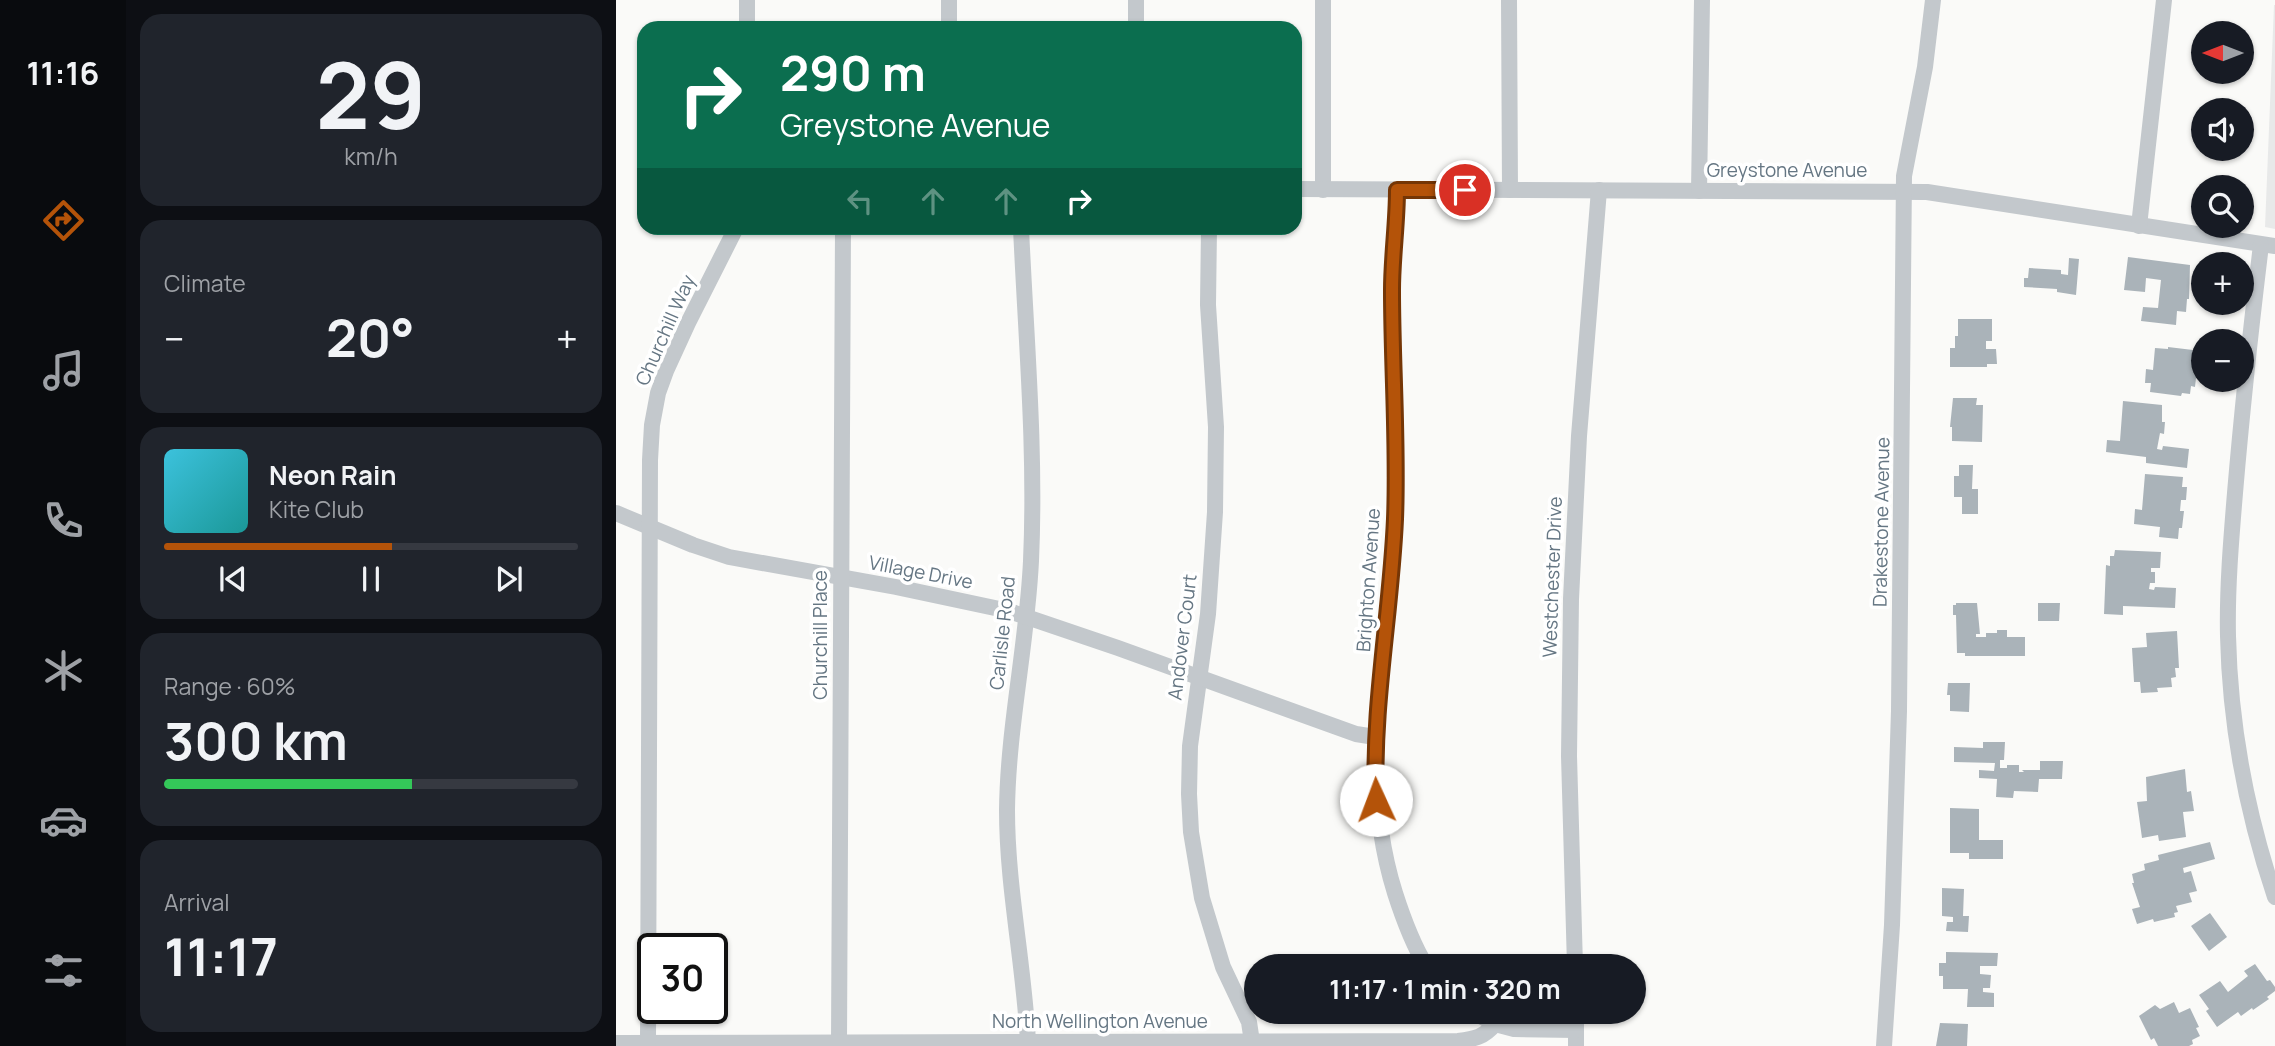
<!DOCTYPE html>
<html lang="en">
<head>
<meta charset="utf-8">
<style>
	:root { --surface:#171b24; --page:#20242c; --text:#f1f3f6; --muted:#9ea1a6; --line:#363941; --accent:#b45309 }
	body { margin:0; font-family:Manrope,sans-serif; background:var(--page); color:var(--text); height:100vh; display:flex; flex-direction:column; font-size:26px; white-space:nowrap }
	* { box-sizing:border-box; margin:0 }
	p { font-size:23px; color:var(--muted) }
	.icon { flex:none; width:38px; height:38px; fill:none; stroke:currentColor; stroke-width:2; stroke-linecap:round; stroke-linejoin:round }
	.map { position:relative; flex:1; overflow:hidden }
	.panel { display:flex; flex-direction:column; gap:14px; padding:14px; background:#0d0f14; width:490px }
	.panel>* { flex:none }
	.banner { position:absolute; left:21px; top:21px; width:665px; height:214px; border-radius:21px; box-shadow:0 2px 5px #0004; background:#0b6e4f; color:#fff; overflow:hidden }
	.needle { width:46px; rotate:270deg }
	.tools { position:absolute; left:1575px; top:21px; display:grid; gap:14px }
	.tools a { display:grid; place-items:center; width:63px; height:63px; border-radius:50%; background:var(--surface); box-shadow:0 2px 5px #0004; font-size:35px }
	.speed { position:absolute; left:21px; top:933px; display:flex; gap:14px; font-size:35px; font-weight:700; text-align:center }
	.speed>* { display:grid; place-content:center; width:91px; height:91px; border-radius:50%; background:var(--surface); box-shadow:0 2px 5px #0004; line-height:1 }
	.speed .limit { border:4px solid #111; border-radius:10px; background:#fff; color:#111 }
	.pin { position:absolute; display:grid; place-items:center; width:60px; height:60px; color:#fff; margin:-30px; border:4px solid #fff; border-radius:50%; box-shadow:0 2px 7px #0007 }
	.me { position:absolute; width:77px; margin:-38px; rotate:358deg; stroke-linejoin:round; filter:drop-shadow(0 0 5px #0008) }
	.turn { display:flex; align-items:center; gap:24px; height:147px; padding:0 28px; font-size:32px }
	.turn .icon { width:91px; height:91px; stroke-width:2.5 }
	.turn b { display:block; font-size:49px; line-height:60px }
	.lanes { display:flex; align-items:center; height:66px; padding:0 28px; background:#0003; justify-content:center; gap:35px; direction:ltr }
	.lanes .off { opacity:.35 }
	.big { font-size:52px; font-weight:700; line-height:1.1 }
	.panel .tile { flex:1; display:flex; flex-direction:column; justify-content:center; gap:10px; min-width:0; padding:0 24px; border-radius:21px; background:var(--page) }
	.panel .dial { align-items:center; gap:0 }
	.dial b { font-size:91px; line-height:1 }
	.song { display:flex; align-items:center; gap:21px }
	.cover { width:84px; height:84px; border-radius:10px; background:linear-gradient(135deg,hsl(190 70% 55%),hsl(180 70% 35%)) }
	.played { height:7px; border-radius:4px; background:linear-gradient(90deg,var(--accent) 55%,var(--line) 55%) }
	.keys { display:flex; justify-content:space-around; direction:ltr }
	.heat { display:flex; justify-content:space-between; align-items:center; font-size:38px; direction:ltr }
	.charge { height:10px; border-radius:5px; background:linear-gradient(90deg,#34c759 60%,var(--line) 0) }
	.trip { position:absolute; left:628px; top:954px; width:402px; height:70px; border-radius:35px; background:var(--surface); box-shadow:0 2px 5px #0004; font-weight:700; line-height:70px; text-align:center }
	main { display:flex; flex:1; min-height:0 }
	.dock { display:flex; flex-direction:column; width:126px; justify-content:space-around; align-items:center; background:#090b0e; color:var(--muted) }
	.dock .icon { width:49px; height:49px }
	.dock .current { color:var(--accent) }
	.dock b { font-size:32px; color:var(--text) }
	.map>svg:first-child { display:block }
</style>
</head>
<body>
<main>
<nav class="dock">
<b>11:16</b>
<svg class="icon current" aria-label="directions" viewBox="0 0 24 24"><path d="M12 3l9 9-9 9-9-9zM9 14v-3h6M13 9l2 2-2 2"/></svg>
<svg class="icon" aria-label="music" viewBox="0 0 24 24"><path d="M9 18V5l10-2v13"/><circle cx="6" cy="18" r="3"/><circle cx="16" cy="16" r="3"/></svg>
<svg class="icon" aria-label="phone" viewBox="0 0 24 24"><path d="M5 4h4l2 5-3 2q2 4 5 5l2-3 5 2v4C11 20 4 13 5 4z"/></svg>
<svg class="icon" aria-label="climate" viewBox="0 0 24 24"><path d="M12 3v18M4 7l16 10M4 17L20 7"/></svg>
<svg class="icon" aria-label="car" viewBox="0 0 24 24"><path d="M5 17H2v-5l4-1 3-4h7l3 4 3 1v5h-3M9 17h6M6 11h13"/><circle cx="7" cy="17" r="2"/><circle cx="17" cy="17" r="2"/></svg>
<svg class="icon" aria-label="filters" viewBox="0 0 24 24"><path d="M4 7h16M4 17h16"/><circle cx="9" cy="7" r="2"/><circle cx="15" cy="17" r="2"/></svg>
</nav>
<section class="panel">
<div class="tile dial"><b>29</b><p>km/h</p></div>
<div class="tile"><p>Climate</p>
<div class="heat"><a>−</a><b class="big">20°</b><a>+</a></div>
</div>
<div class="tile">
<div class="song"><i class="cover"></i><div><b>Neon Rain</b><p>Kite Club</p></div></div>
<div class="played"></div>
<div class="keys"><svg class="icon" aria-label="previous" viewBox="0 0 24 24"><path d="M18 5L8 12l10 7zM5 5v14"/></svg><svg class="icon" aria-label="pause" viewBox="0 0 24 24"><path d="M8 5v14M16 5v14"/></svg><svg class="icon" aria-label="next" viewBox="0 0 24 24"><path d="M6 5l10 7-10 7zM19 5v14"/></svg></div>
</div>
<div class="tile"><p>Range · 60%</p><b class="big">300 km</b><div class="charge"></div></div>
<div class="tile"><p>Arrival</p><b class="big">11:17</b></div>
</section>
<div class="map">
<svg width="1659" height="1046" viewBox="0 0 1659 1046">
	<rect width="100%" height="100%" fill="#fafaf8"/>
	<!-- built -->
	<polygon fill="#e8e9e9" points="1658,5 1659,5 1659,229 1649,227"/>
	<!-- building -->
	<g fill="#aab3b9">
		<polygon points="1512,257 1574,265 1573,299 1571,299 1570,312 1561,311 1560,325 1525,321 1527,307 1542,308 1545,280 1530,278 1529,292 1508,290"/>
		<polygon points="1453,258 1463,259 1460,295 1441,292 1441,289 1408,287 1408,278 1412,278 1413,268 1445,270 1445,274 1452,275"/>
		<polygon points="1342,319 1376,319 1376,341 1370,341 1370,349 1380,349 1381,364 1371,364 1371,367 1334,367 1334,348 1339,348 1339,336 1342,336"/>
		<polygon points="1552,347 1577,350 1575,360 1584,361 1582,378 1580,378 1579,387 1575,386 1574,394 1566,393 1565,396 1534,392 1535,383 1529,383 1530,369 1537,370 1539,348 1552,349"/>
		<polygon points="1337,398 1361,398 1360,405 1367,405 1366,442 1336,441 1336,427 1334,427"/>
		<polygon points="1507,401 1546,405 1546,422 1549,422 1548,434 1544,433 1541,449 1546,450 1547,446 1573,449 1571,468 1530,463 1530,457 1490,452 1491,440 1504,441"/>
		<polygon points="1343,465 1357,465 1356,489 1362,489 1362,514 1346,514 1346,497 1338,497 1338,476 1343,476"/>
		<polygon points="1529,474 1567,477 1566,487 1571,487 1570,500 1565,500 1564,511 1568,511 1566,528 1563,528 1562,539 1543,537 1544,527 1518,524 1519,509 1526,510"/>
		<polygon points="1499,550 1545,552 1544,568 1535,568 1535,572 1539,572 1539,583 1534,583 1533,589 1538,590 1539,587 1560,588 1559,608 1507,606 1507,615 1488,614 1490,565 1494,566 1494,556 1498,556"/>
		<polygon points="1340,603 1361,603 1364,634 1360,634 1360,637 1370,637 1370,633 1381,633 1381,630 1391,630 1391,637 1409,637 1409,656 1349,656 1349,653 1341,653 1340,615 1337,615 1337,605 1340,605"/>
		<polygon points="1422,603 1444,603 1443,621 1422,621"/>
		<polygon points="1561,631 1563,668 1559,668 1560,677 1555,678 1556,687 1541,688 1542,692 1525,693 1524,682 1518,682 1516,648 1531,647 1530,633"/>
		<polygon points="1332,683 1354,683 1353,712 1334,711 1334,695 1331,695"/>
		<polygon points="1367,742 1389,742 1388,760 1384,760 1384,768 1391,768 1391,765 1403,765 1403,772 1408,772 1406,770 1424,770 1424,761 1447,761 1446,779 1423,779 1422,792 1398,791 1397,798 1380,797 1381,779 1363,778 1363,770 1378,771 1379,763 1338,762 1338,747 1367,748"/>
		<polygon points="1569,769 1571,792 1575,791 1578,811 1567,812 1570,837 1543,841 1542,835 1526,838 1521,802 1531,801 1530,777"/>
		<polygon points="1334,808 1363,809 1363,840 1387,840 1387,859 1353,859 1353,853 1334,853"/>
		<polygon points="1594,842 1599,859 1567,868 1568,873 1575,871 1581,891 1573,893 1576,902 1560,906 1562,912 1558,913 1559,917 1538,922 1537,919 1521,924 1516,909 1524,907 1516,883 1518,883 1516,874 1529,870 1528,864 1543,860 1542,855"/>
		<polygon points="1326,888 1348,889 1347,916 1353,916 1352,932 1330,931 1331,922 1337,922 1337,917 1326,916"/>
		<polygon points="1594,913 1611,937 1593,951 1575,926"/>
		<polygon points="1330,952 1382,953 1381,966 1364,966 1364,974 1375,975 1374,988 1367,988 1367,992 1378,993 1378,1007 1351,1007 1352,989 1327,989 1327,976 1323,976 1323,963 1330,963"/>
		<polygon points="1639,964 1651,981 1654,980 1659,987 1659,991 1651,997 1653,999 1637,1010 1636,1008 1625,1016 1622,1012 1601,1027 1590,1011 1593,1009 1583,995 1604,981 1612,992 1632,976 1628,971"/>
		<polygon points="1558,1002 1563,1013 1574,1008 1583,1027 1580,1028 1584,1036 1576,1040 1577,1044 1573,1046 1542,1046 1538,1038 1535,1040 1523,1016 1539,1005 1544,1009"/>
		<polygon points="1324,1023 1352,1024 1351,1046 1320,1046"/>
	</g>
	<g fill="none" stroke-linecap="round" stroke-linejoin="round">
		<!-- minor -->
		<g stroke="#c3c8cc" stroke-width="16">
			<polyline points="333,0 333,28"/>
			<polyline points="520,0 520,28"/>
			<polyline points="707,0 707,190"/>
			<polyline points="893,0 894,190"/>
			<polyline points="131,28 131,0"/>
			<polyline points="679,189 1311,192 1659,246"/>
			<path d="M781,190C781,223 776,257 776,290C777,366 782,442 779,519C774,647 739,766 779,893C787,918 796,943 810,966"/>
			<polyline points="1083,191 1086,0"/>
			<polyline points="1523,226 1548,0"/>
			<path d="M405,228C410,339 420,450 415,561C411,645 392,726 391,810C391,887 408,964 412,1042"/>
			<polyline points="593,228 592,305 600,427 599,512 592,614 574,746 573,794 575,832 586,898 607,967 633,1022 636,1042"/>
			<path d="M1645,245C1635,327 1626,410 1619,493C1615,541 1611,589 1612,636C1614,724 1631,814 1659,897"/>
			<polyline points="0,513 77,545 113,557 280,587 393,611 502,648 740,734 759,737"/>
			<polyline points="959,966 953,756 955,599 963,436 983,190"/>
			<polyline points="857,1012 879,1024"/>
			<polyline points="960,1012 960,1046"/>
			<polyline points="223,1042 227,228"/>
			<path d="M0,1043L842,1041C859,1039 868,1037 879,1024L898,1029L960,1030"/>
			<polyline points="32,1043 34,460 36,425 42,393 50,371 72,323 120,228"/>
			<polyline points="1268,1046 1276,925 1283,711 1288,176 1309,67 1317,0"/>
		</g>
	</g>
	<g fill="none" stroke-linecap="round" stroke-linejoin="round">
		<defs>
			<path id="route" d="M760,800C756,706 775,613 779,519C782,443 776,367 776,290C776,257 781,223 781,190H849"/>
		</defs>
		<!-- route casing -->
		<use href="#route" stroke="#753606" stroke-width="18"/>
		<!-- route -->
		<use href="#route" stroke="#b45309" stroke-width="12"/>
	</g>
	<g text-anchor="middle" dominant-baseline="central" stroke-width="7" stroke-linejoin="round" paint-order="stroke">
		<!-- street labels -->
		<g font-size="19" fill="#657683" stroke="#fff">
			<text x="1171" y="170">Greystone Avenue</text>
			<text transform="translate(49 330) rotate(-66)">Churchill Way</text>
			<text transform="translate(1265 522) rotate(-89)">Drakestone Avenue</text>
			<text transform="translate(305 572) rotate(11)">Village Drive</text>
			<text transform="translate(936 577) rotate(-88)">Westchester Drive</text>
			<text transform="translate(752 580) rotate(-86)">Brighton Avenue</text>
			<text transform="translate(386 633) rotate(-84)">Carlisle Road</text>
			<text transform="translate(204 635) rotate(-90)">Churchill Place</text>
			<text transform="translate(566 637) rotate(-83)">Andover Court</text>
			<text x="484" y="1021">North Wellington Avenue</text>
		</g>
	</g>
</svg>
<div class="tools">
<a><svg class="needle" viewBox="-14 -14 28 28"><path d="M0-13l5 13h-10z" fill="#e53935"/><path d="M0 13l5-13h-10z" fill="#9ea1a6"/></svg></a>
<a><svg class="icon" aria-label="sound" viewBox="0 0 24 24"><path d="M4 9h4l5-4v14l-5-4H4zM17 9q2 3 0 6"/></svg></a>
<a><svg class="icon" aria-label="search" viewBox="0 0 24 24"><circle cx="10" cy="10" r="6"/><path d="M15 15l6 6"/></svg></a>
<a>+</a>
<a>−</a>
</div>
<div class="speed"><div class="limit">30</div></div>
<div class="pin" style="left:849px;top:190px;background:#d93025"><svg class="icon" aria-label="arrive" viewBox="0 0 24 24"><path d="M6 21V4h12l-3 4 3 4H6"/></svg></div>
<svg class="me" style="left:760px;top:800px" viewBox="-20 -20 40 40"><circle r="19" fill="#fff"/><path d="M0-13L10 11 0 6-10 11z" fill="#b45309"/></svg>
<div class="trip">11:17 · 1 min · 320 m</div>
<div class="banner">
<div class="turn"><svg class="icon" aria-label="right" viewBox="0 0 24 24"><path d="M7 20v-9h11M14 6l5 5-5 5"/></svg><div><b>290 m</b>Greystone Avenue</div></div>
<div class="lanes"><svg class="icon off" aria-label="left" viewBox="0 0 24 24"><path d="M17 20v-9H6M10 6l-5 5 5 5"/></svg><svg class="icon off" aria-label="ahead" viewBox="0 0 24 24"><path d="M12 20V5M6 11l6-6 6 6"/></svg><svg class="icon off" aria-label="ahead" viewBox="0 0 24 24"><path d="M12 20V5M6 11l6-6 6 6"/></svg><svg class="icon" aria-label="right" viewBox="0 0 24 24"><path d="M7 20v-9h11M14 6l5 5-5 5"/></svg></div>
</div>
</div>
</main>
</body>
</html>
